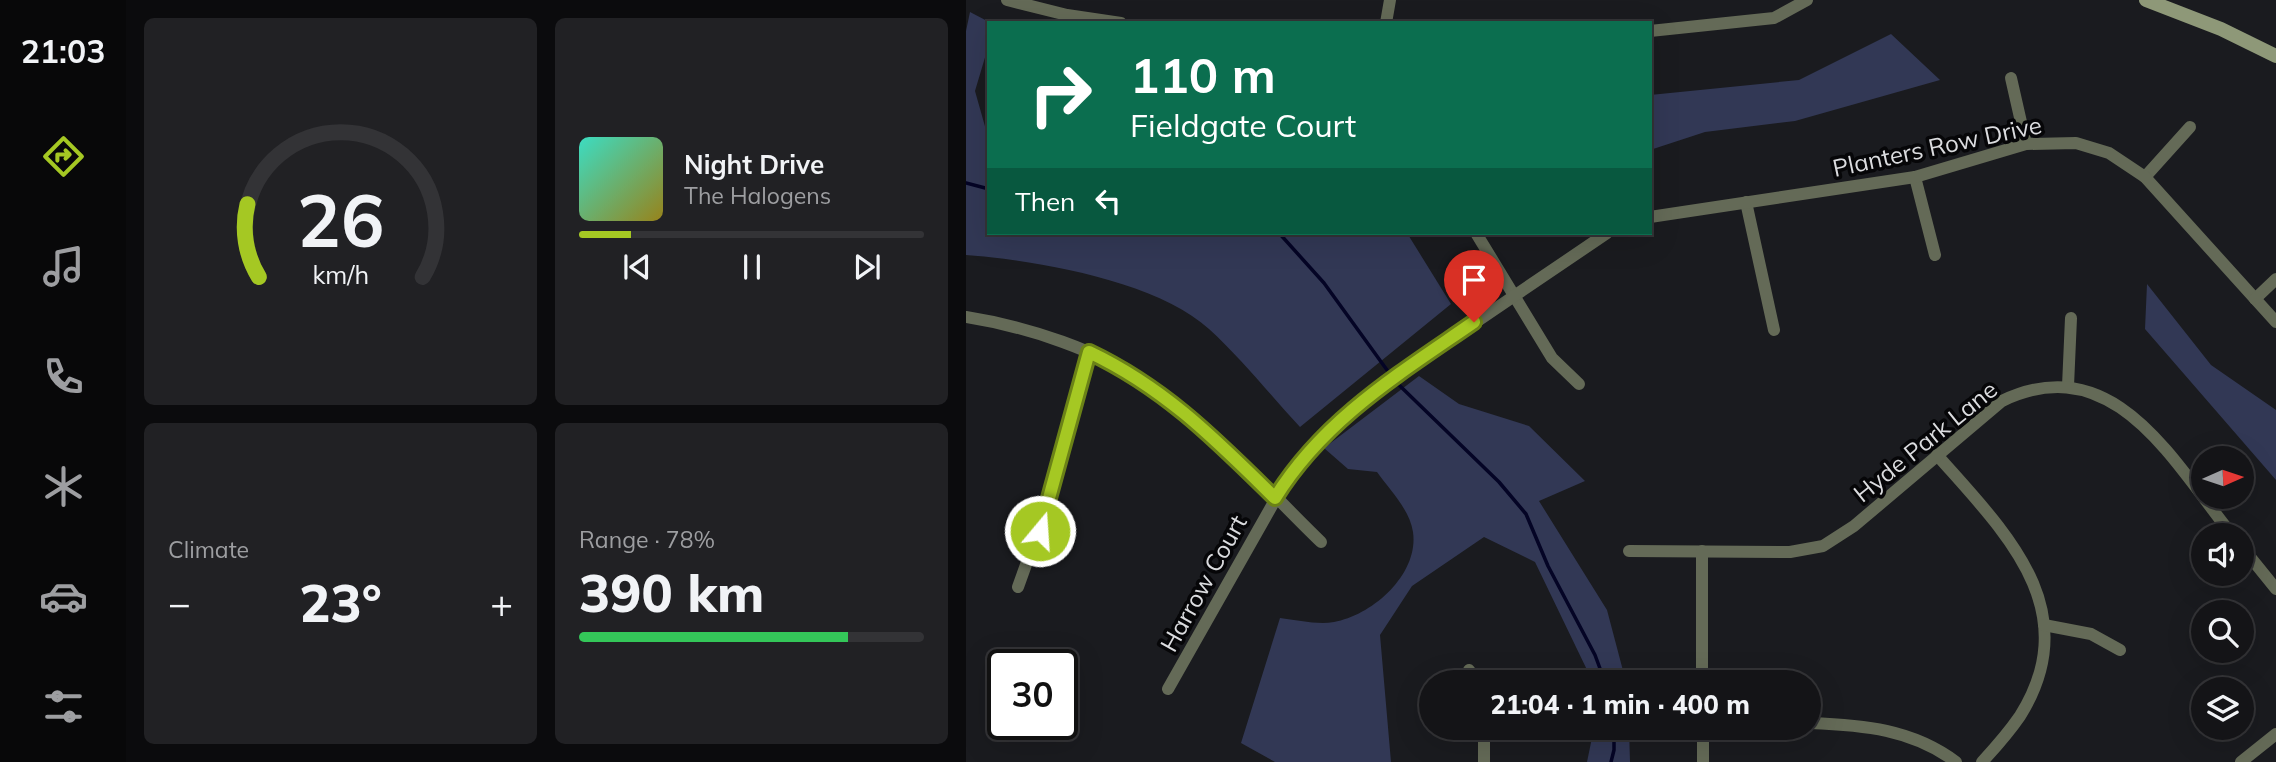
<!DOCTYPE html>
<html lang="en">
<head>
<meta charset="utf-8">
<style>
	:root { --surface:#141417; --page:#212124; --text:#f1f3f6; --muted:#9d9ea1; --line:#333336; --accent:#a5c823 }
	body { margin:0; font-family:Mulish,sans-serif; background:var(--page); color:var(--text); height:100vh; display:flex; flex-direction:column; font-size:26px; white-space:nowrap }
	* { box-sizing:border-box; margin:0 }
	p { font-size:23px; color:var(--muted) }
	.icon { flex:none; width:38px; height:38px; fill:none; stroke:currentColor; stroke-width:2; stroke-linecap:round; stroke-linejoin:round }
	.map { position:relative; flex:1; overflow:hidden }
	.details { display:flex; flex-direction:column; gap:18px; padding:18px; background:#0b0b0d; width:840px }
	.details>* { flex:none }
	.banner { position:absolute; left:21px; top:21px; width:665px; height:214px; border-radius:0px; box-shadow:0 7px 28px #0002,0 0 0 2px var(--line); background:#0b6e4f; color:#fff; overflow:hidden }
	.needle { width:46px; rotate:87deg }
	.fabs { position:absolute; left:1225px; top:446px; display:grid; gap:14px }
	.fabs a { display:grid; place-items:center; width:63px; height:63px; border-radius:50%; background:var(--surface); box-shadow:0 7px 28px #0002,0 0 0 2px var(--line); font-size:35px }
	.speed { position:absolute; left:21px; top:649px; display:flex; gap:14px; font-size:35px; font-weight:700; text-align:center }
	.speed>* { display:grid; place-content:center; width:91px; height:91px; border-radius:50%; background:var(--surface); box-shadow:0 7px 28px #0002,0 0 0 2px var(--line); line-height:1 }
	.speed .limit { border:4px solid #111; border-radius:10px; background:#fff; color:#111 }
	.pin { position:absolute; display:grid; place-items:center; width:60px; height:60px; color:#fff; margin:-72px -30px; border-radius:50% 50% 50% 0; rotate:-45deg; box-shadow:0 0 7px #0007 }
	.pin .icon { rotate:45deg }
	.me { position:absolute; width:77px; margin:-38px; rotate:18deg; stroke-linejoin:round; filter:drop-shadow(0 0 5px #0008) }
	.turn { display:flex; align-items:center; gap:24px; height:147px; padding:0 28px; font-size:32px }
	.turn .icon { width:91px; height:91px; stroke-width:2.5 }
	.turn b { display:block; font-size:49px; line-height:60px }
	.then { display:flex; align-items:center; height:66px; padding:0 28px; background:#0003; gap:14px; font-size:26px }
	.big { font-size:52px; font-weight:800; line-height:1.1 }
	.details .widget { flex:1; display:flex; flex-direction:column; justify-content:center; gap:10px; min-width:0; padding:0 24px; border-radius:10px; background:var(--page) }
	.details .dial { align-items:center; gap:0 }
	.dial svg { height:182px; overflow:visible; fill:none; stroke:var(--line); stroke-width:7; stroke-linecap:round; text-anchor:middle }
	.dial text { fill:var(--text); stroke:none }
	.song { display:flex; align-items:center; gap:21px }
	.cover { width:84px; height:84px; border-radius:10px; background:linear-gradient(135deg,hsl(170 70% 55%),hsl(50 70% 35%)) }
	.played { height:7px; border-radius:4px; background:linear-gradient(90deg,var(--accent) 15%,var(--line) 15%) }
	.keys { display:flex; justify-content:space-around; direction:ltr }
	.heat { display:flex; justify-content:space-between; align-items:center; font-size:38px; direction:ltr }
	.charge { height:10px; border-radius:5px; background:linear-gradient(90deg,#34c759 78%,var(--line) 0) }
	.details .tiles { flex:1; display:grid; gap:18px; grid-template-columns:repeat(2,1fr) }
	.trip { position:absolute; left:453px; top:670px; width:402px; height:70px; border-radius:35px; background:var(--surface); box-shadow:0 7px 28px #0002,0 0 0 2px var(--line); font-weight:800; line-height:70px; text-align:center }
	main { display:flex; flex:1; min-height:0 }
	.menu { display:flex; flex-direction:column; width:126px; justify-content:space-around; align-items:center; background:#080809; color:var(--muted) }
	.menu .icon { width:49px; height:49px }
	.menu .on { color:var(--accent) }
	.menu b { font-size:32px; color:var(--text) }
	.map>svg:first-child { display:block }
</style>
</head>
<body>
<main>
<nav class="menu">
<b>21:03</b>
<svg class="icon on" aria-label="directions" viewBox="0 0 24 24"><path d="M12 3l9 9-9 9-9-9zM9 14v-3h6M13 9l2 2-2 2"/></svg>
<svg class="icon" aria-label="music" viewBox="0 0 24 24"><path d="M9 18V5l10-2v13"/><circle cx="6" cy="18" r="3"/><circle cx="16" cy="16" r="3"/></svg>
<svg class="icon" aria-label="phone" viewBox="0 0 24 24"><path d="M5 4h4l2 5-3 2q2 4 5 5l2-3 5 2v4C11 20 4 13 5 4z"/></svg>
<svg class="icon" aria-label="climate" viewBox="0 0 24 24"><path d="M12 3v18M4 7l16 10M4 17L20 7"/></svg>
<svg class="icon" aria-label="car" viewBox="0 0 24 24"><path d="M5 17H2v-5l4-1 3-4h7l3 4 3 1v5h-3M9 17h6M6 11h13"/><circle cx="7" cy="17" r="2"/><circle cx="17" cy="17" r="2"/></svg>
<svg class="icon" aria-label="filters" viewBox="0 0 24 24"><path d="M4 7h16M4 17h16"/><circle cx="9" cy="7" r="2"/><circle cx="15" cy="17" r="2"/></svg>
</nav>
<section class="details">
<div class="tiles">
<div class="widget dial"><svg viewBox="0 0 100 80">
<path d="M14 69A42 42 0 1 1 86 69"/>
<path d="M14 69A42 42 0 0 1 9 37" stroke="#a5c823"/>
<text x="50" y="56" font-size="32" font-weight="700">26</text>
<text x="50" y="72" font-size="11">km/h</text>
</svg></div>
<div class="widget">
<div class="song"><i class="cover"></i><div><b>Night Drive</b><p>The Halogens</p></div></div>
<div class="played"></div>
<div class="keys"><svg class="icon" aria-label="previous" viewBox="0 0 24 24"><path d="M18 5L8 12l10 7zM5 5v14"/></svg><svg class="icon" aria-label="pause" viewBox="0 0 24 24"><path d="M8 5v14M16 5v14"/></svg><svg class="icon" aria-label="next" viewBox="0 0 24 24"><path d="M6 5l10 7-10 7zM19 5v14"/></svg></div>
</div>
<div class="widget"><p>Climate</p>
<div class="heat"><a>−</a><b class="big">23°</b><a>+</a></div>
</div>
<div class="widget"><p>Range · 78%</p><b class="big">390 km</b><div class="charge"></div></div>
</div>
</section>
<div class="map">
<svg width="1310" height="762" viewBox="0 0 1310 762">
	<rect width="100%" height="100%" fill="#1a1b1f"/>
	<!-- green -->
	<g fill="#323855">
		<path d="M4,12L25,23L23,44L9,91L20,130L23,131V233H441L485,304L334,427C304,395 276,359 243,329C191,281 69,260 0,255V31Z"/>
		<polygon points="925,34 974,80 829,121 739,132 684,150 684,95 833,80"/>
		<polygon points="1181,284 1245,365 1310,410 1310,480 1179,329"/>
		<path d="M453,376L493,404L563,426L619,481L573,501L641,610L660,682H624L623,674L569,562L518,537L446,586L414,635L425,762H309L275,743L314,618C331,620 352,625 368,622C407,615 453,574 447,532C444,510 423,489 411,472L382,469L358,448Z"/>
		<polygon points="628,728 663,728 664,762 621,762"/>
	</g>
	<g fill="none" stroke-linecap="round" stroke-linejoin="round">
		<!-- stream -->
		<g stroke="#040425" stroke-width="3.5">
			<polyline points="0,183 23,189"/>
			<polyline points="313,233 358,283 421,370"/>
			<polyline points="433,385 533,482 560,514 582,566 629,655 639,682"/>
			<polyline points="645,762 648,750 648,728"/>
		</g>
		<!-- street -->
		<g stroke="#646a57" stroke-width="12">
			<polyline points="41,0 101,15 155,23"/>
			<polyline points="420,23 424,0"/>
			<polyline points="684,31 808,18 841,0"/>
			<polyline points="1045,78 1060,144"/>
			<polyline points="949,177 969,255"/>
			<polyline points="1179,177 1224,127"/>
			<polyline points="780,202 808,330"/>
			<polyline points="684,217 949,177 1060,144 1110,143 1143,153 1179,177 1310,322"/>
			<polyline points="510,233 586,358 613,384"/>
			<polyline points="1289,299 1310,279"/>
			<path d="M0,317C63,327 132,350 185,386C245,425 303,492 355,542"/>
			<polyline points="1102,386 1105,318"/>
			<path d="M971,455C1038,531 1121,609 1054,716C1043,732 1029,748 1016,762"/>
			<polyline points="1276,547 1310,589"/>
			<path d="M663,551L824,552L857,546L888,526L1036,401C1148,347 1207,462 1267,536"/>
			<polyline points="736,551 736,682"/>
			<polyline points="52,587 84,498 123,352"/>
			<polyline points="1078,625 1125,634 1154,650"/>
			<polyline points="503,670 512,682"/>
			<polyline points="202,689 325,472 356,435 401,396 641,233"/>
			<path d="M844,723C897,725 946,729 990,762"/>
			<polyline points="518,728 518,762"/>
			<polyline points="737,728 737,762"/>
			<polyline points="1275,762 1310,734"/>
		</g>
		<!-- secondary -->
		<polyline stroke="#8e9878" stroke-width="14" points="1180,0 1255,29 1310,56"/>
	</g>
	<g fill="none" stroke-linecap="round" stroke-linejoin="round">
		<defs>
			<path id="route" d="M74,531L123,352C199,388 250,440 309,498C358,419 433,374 508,322"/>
		</defs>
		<!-- route casing -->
		<use href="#route" stroke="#6b8217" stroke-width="18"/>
		<!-- route -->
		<use href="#route" stroke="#a5c823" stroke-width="12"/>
	</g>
	<g text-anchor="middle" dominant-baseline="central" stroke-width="7" stroke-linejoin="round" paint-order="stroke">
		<!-- street labels -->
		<g font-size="24" fill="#dbdcdf" stroke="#060608">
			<text transform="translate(971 146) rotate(-12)">Planters Row Drive</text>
			<text transform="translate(959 441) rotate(-39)">Hyde Park Lane</text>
			<text transform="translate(237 583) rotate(-61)">Harrow Court</text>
		</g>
	</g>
</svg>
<div class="fabs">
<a><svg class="needle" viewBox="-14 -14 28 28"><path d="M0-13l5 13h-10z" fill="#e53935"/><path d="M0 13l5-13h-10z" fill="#9d9ea1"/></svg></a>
<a><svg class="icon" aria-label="sound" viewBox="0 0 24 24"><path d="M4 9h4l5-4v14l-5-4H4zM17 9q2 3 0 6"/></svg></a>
<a><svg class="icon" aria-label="search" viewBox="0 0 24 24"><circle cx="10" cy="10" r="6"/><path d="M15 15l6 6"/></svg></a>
<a><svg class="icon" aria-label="layers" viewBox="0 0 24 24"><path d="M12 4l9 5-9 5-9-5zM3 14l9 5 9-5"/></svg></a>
</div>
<div class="speed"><div class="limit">30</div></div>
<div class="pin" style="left:508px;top:322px;background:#d93025"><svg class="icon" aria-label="arrive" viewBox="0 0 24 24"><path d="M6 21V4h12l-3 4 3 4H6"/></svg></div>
<svg class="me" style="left:74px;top:531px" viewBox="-20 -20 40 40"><circle r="17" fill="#a5c823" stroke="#fff" stroke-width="3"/><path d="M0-11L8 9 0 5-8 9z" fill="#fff"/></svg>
<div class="trip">21:04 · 1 min · 400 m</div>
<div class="banner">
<div class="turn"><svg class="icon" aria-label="right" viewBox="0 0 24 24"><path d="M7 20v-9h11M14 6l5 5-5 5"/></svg><div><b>110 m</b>Fieldgate Court</div></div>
<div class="then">Then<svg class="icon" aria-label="left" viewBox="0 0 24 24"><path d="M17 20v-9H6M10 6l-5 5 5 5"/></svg></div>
</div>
</div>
</main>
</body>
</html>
